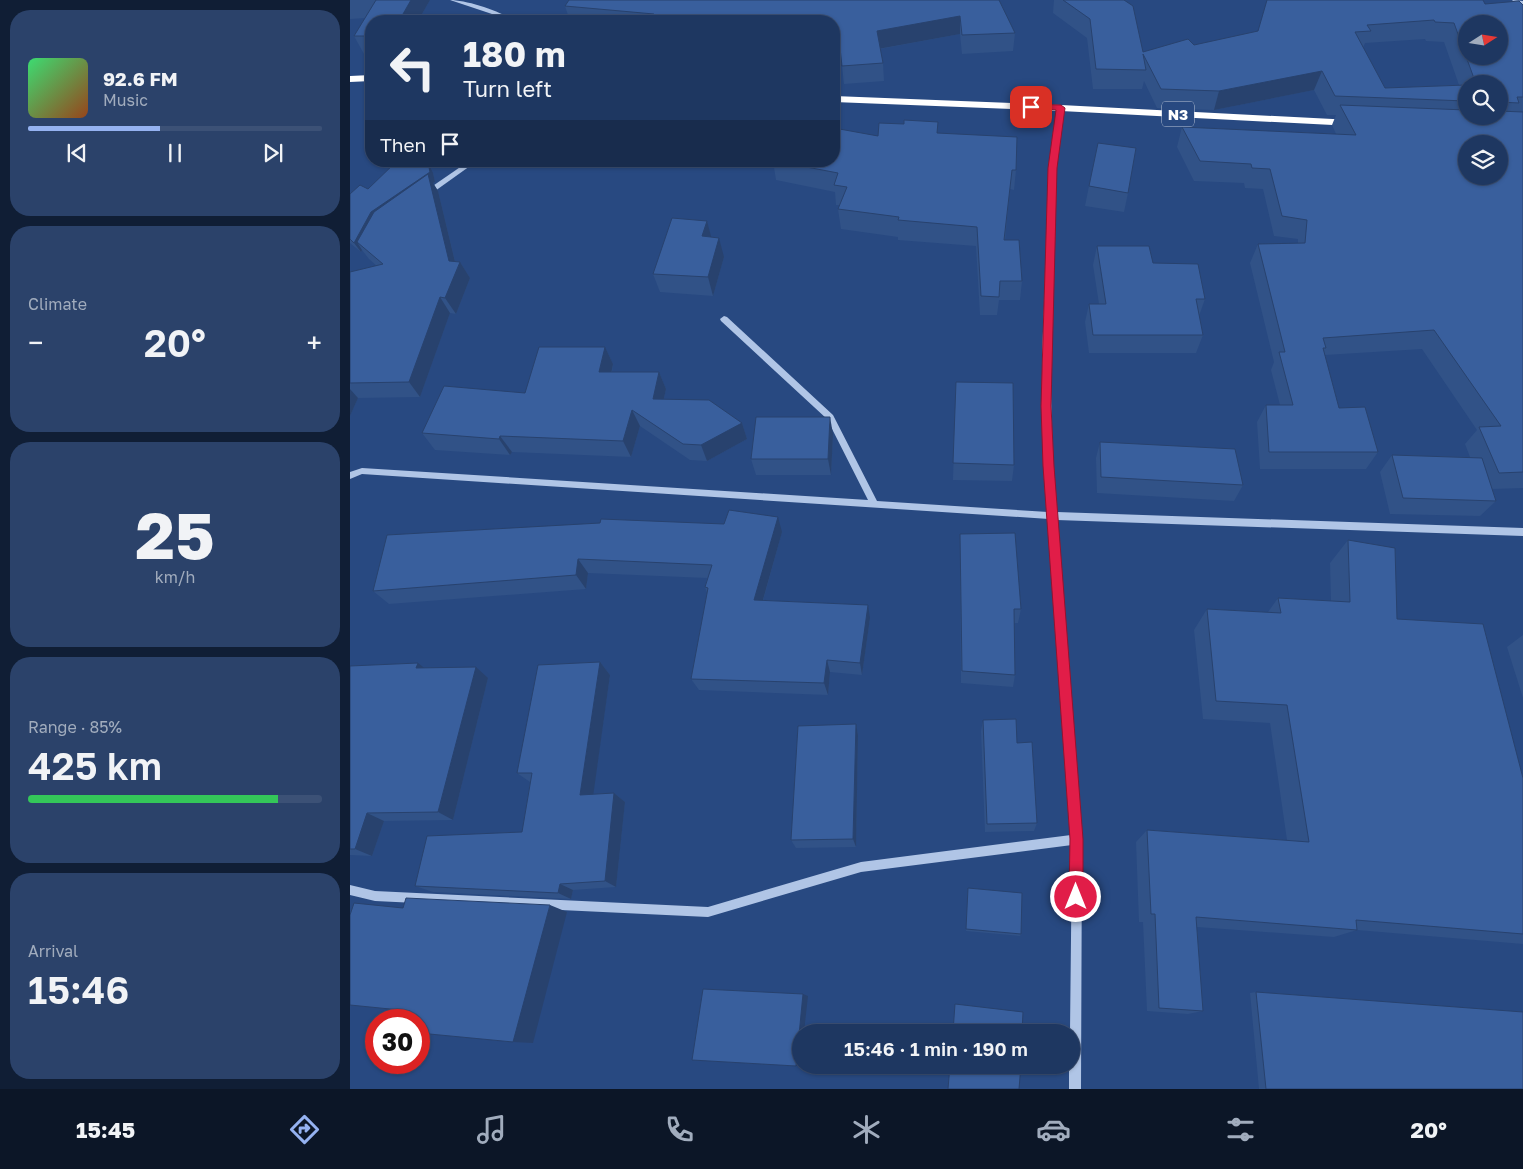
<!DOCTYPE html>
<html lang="en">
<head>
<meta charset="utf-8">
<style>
	:root { --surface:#1e3761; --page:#2b426a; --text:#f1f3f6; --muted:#a1acbd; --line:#3c5176; --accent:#95b2f1 }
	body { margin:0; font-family:"Golos Text",sans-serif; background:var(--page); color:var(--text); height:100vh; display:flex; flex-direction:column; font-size:19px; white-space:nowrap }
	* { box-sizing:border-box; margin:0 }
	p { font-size:16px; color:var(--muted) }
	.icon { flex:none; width:28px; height:28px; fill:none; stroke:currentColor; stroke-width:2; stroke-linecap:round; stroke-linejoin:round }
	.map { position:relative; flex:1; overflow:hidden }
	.panel { display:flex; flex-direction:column; gap:10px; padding:10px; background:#101e35; width:350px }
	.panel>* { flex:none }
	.top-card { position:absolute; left:15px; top:15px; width:475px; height:152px; border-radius:20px; box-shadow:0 1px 4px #0004,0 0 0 1px var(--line); background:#1e3761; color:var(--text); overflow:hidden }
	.needle { width:32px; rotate:78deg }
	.controls { position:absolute; left:1108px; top:15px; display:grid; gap:10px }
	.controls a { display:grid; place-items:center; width:50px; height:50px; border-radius:50%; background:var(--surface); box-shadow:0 1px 4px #0004,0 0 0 1px var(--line); font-size:25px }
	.speed { position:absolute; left:15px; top:1009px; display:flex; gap:10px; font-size:25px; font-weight:700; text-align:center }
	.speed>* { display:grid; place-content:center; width:65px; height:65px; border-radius:50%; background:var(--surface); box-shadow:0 1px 4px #0004,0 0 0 1px var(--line); line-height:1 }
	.speed .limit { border:8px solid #d22; background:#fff; color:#111 }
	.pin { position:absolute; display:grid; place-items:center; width:42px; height:42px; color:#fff; margin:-21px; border-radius:10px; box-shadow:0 2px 8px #0006 }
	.me { position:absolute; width:55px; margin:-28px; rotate:0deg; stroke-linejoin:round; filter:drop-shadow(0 0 4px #0008) }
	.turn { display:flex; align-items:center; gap:18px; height:105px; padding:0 15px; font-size:22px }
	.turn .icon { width:65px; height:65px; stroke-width:2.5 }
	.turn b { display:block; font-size:35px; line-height:42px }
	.then { display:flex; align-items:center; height:48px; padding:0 15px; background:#0003; gap:10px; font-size:19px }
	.big { font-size:38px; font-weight:600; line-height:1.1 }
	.panel .tile { flex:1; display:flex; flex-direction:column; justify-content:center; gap:8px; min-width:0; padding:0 18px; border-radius:20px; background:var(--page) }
	.panel .dial { align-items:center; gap:0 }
	.dial b { font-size:65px; line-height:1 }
	.song { display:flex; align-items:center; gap:15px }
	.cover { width:60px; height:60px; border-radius:8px; background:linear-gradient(135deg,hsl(140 70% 55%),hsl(20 70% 35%)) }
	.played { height:5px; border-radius:2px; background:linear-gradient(90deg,var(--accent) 45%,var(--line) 45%) }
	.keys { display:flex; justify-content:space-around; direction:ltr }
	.heat { display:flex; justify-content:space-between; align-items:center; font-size:28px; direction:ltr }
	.charge { height:8px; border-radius:4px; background:linear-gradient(90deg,#34c759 85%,var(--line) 0) }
	.trip { position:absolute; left:442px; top:1024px; width:288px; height:50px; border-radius:25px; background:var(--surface); box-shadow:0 1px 4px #0004,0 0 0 1px var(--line); font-weight:600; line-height:50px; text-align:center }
	.tab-bar { display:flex; height:80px; justify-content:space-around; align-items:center; background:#0c1627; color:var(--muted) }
	.tab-bar .icon { width:35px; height:35px }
	.tab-bar .current { color:var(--accent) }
	.tab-bar b { font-size:22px; color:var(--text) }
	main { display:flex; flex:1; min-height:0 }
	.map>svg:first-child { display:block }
</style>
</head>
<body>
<main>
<section class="panel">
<div class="tile">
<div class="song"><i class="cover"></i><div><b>92.6 FM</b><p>Music</p></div></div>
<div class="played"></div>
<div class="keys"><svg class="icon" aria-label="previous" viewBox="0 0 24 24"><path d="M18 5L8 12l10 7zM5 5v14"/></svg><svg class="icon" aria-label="pause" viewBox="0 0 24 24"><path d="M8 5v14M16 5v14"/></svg><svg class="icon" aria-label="next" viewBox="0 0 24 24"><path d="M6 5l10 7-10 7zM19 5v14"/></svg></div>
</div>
<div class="tile"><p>Climate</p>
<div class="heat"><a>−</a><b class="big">20°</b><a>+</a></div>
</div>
<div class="tile dial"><b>25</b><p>km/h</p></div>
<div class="tile"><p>Range · 85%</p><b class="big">425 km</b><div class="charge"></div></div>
<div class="tile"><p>Arrival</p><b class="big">15:46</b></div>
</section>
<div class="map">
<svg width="1173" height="1089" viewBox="0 0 1173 1089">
	<rect width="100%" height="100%" fill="#284981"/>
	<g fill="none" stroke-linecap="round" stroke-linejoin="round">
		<!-- minor -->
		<g fill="#b0c5e6" fill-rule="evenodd">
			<path d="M100,0C116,0 151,11 164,21H157L145,15Z"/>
			<polygon points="1162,0 1173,1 1173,5 1163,1"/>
			<polygon points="711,106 714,108 706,168 700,355 703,466 707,512 1173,528 1173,536 707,520 732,839 731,1089 719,1089 719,1065 721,1065 721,1032 720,1032 722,845 511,872 358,917 25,901 0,895 0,885 25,891 358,907 511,862 721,835 699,519 12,474 0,479 0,472 12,468 518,500 477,419 371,321 370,319 374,316 377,317 483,415 527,501 698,512 695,466 692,355 700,168 708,108"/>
			<polygon points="119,161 127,161 78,196 74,196 74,192"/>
		</g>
		<!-- highway -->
		<g fill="#fff" fill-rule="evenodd">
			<polygon points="21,75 21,81 0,82 0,76"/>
			<polygon points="484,96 711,105 1002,120 1007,123 1002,126 711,111 484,102"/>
		</g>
	</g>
	<!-- wall -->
	<g fill="#315287" fill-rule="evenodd">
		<polygon points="0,0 80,0 68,21 21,21 21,54 14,54 4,36 16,18 0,19"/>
		<polygon points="649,0 665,33 663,51 612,54 610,34 530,49 533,63 534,81 494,84 492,66 484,68 484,21 220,21 215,6"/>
		<path d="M704,0H774L793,52L1135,4L1173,5V488L1142,489L1146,501L1130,516L1040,514L1030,472L1042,455L1120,457L1115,444L1127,430L1072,349L975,355L989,408L1028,452L1016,469H910L907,422L916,405H930L921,370L924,362L900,263L908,244H948V239L924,236L913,189L895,188L894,183L844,181L827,147L832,127L986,134L982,125L986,115H977L964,90L864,110L807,108L794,81L792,89H743L737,38L703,13ZM1075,39L1076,41L1094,42L1109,85L1035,88L1013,48L1015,43ZM1116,84H1149V116H1116Z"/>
		<polygon points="588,133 666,170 664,190 660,189 655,240 672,281 670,300 649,300 647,315 630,315 626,246 548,240 548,237 491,229 488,209 490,205 486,205 485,192 426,180 423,161 484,161 528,136"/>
		<polygon points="83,173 85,182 83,183 88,191 105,261 110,262 120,278 106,314 100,313 70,397 8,398 0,416 0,272 27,266 19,259 12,250 11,252 0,243 0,194"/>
		<polygon points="739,186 778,193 774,212 735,206"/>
		<polygon points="362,237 374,257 363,296 310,292 303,274"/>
		<polygon points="747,246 855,299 849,316 853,335 846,353 739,353 735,322 739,304 749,304 743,265"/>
		<polygon points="255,347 263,364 262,372 309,372 316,389 314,399 392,423 397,439 357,461 340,460 290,426 281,457 162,452 160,455 85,450 72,433 175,393"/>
		<polygon points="606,382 664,465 662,481 603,480"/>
		<polygon points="483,434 481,475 406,475 401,459"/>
		<polygon points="750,442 893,485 884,501 747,493 746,458"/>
		<polygon points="432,532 413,601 520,618 512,675 480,672 478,695 349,690 341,679 357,593 355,587 357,578 238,573 236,589 39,604 23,591 37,535"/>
		<polygon points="610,534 671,609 668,623 664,623 665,675 663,687 611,683 610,549"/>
		<polygon points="998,540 1047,619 1173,778 1173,944 1007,930 984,937 847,927 853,1011 838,1014 797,1011 793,922 789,922 786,842 797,830 937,840 920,723 853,719 844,630 857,609 918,612 928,598 981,601 980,563"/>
		<polygon points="1173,635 1173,698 1157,647"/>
		<polygon points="250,662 260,675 243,794 264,793 275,802 266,887 223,890 221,899 83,892 65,886 172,832 180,782 167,773"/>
		<polygon points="0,666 74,668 138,678 103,820 34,821 22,856 0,855"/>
		<polygon points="633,720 667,743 687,823 684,831 635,832 631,731"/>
		<polygon points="506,724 508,735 506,847 446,848 441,840"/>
		<polygon points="618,888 671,934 670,936 616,931"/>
		<polygon points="906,992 1173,1089 909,1089 900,993"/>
	</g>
	<!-- shaded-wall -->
	<g fill="#28426e">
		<polygon points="61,0 80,0 68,21 49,21"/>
		<polygon points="610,16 610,34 528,49 527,31"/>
		<polygon points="490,48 492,66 484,68 484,49"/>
		<polygon points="972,71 964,90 864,110 869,91"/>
		<polygon points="78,163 83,173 85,182 83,183 88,191 107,270 110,262 120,278 106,314 95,298 7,242 12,250 11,252 4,243 21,212"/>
		<polygon points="357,221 362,240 352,236"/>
		<polygon points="369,238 374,257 363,296 358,277"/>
		<polygon points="90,297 100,313 70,397 59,382"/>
		<polygon points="255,347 263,364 258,389 249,372"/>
		<polygon points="309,372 316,389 310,416 303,399"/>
		<polygon points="0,389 8,398 0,416"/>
		<polygon points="282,410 290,426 281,457 273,441"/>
		<polygon points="480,417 483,434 481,475 478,459"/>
		<polygon points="392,423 397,439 357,461 351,445"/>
		<polygon points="150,436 162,452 160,455 149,439"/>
		<polygon points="428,517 432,532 409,614 404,600"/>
		<polygon points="228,559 238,573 236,589 226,575"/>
		<polygon points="518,605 520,618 512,675 510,663"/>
		<polygon points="477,660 480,672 478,695 474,683"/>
		<polygon points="250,662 260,675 242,804 230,795"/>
		<polygon points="68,663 82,674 66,668"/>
		<polygon points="126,667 138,678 103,820 88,812"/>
		<polygon points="506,724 508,735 506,847 503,839"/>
		<polygon points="264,793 275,802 266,887 255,881"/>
		<polygon points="17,813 34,821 22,856 5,849"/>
		<polygon points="210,884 223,890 221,899 208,893"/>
		<polygon points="200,905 217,912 183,1043 163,1042"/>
		<polygon points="453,994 458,996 454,1032 451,1032 451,1066 446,1066"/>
	</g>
	<!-- building -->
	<g fill="#395f9d" stroke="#28426e" fill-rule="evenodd">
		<polygon points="26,0 61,0 49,21 21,21 21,36 4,36"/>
		<polygon points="219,0 649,0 665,33 612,35 610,16 527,31 533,63 492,66 490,48 484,49 484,21 300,21 304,14 215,6"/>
		<path d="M713,0H774L783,6L793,52L838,39L844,45L908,31L917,0H1133L1135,4L1169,1L1173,5V97H1167L1169,103L1149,102V84H1126L1104,23L1085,22L1084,20L1017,25L1021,31L1005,32L1035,88L1116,85V101L985,96L972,71L869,91L811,89L793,54L796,70L746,69L740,19ZM1116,24H1149V56H1116Z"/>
		<path d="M990,105L1116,110V116H1149V111L1173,112V472L1149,473L1129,427L1151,426L1084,330L973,338L976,348H973L989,408L1015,407L1028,452H919L916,405H943L929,352H935L908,244L955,243L957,220L932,216L920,169L902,168L901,164L850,161L832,127L1006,135ZM1116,144H1149V176H1116Z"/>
		<polygon points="554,120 588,122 587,133 667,137 666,170 662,170 654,240 669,240 672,281 650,281 649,297 631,296 627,227 548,220 549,217 488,209 497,187 484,185 488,173 425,161 484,161 484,128 528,136 529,123 554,124"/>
		<polygon points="748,143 786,148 778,193 739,186"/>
		<polygon points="47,161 71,161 78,163 80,172 21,212 4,243 0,239 0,194 10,185 18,189"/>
		<polygon points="78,174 99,261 110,262 95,298 90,297 59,382 0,383 0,272 33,264 7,242 24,212"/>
		<polygon points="322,218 357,221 352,236 369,238 358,277 303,274"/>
		<polygon points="747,246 799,246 803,263 848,264 855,299 846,299 853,335 743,335 739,304 756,304"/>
		<polygon points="189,347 255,347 249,372 309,372 303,399 359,400 392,423 351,445 333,444 282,410 273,441 150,436 149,439 72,433 94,386 175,393"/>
		<polygon points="606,382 663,383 664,465 603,463"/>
		<polygon points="406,417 480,417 478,459 401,459"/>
		<polygon points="750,442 885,449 893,485 751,477"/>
		<polygon points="1042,455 1132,458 1146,501 1053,498"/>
		<polygon points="379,510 428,517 404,600 518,605 510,663 477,660 474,683 341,679 358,588 355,587 362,565 228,559 226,575 23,591 37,535 250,523 251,519 374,524"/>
		<polygon points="665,533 671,609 664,609 665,675 612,671 610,534"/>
		<polygon points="998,540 1045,548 1047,619 1133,624 1173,778 1173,934 1006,920 1007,930 846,917 853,1011 809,1008 805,914 801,914 797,830 959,842 937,705 866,701 857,609 931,613 928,598 1000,602"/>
		<polygon points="250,662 230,795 264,793 255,881 210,884 208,893 65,886 77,836 172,832 182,773 167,773 188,665"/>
		<polygon points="68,663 66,668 126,667 88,812 17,813 5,849 0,849 0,666"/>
		<polygon points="666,719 667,743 682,742 687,823 637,824 633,720"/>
		<polygon points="506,724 503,839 441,840 448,726"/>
		<polygon points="618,888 672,893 671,934 616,929"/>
		<polygon points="56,898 200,905 163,1042 69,1033 69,1020 57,1020 60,1011 0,1005 0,915 4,903 53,908"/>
		<polygon points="353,989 453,994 446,1066 342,1060"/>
		<polygon points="906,992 1173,1012 1173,1089 916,1089"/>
		<polygon points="605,1004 673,1012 672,1032 603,1032"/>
		<polygon points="600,1065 671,1065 669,1089 598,1089"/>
	</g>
	<!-- route -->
	<polygon fill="#e11d48" stroke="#92132f" points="681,104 711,105 715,108 707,168 701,406 704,466 733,839 733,897 731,902 726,904 721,902 719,897 720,839 693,466 691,406 698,168 706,110 678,108 678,105"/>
	<g text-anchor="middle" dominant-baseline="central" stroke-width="5" stroke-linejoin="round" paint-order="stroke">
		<!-- shield labels -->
		<rect fill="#284981" stroke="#bec8d9" stroke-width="1" x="812" y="101.5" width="32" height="25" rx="4"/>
		<g font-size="15" font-weight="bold" fill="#fff">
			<text x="828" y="114">N3</text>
		</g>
	</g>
</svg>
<div class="controls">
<a><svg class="needle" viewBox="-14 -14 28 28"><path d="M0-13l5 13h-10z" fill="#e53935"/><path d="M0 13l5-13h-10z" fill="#a1acbd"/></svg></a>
<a><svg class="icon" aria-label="search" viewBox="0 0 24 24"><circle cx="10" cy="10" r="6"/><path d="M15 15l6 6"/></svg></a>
<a><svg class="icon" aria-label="layers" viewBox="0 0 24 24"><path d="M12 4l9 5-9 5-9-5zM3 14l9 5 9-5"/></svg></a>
</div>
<div class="speed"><div class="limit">30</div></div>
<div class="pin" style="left:681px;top:107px;background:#d93025"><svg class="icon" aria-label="arrive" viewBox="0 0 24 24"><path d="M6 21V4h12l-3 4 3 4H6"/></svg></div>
<svg class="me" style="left:726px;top:897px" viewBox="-20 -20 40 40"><circle r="17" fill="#e11d48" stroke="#fff" stroke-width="3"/><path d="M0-11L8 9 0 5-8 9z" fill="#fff"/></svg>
<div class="trip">15:46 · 1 min · 190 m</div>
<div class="top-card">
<div class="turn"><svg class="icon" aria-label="left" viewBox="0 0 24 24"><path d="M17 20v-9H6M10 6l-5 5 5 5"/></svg><div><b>180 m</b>Turn left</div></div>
<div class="then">Then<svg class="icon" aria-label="arrive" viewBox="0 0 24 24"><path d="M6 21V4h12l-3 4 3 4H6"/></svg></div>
</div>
</div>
</main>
<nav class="tab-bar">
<b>15:45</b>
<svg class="icon current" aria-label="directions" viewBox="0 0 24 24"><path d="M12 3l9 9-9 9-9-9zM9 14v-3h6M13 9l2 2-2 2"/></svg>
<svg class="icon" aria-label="music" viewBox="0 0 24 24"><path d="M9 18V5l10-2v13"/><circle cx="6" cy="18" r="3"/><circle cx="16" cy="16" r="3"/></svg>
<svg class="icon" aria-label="phone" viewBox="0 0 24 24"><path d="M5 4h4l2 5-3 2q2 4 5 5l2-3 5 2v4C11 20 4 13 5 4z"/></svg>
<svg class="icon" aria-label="climate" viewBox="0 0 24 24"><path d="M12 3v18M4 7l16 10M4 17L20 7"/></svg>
<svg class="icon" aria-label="car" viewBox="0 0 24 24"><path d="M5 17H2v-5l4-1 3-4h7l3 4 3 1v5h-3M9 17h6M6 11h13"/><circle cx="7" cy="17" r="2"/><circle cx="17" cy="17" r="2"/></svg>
<svg class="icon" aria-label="filters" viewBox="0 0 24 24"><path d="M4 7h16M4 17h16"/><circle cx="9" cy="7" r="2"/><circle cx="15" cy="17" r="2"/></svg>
<b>20°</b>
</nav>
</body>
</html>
